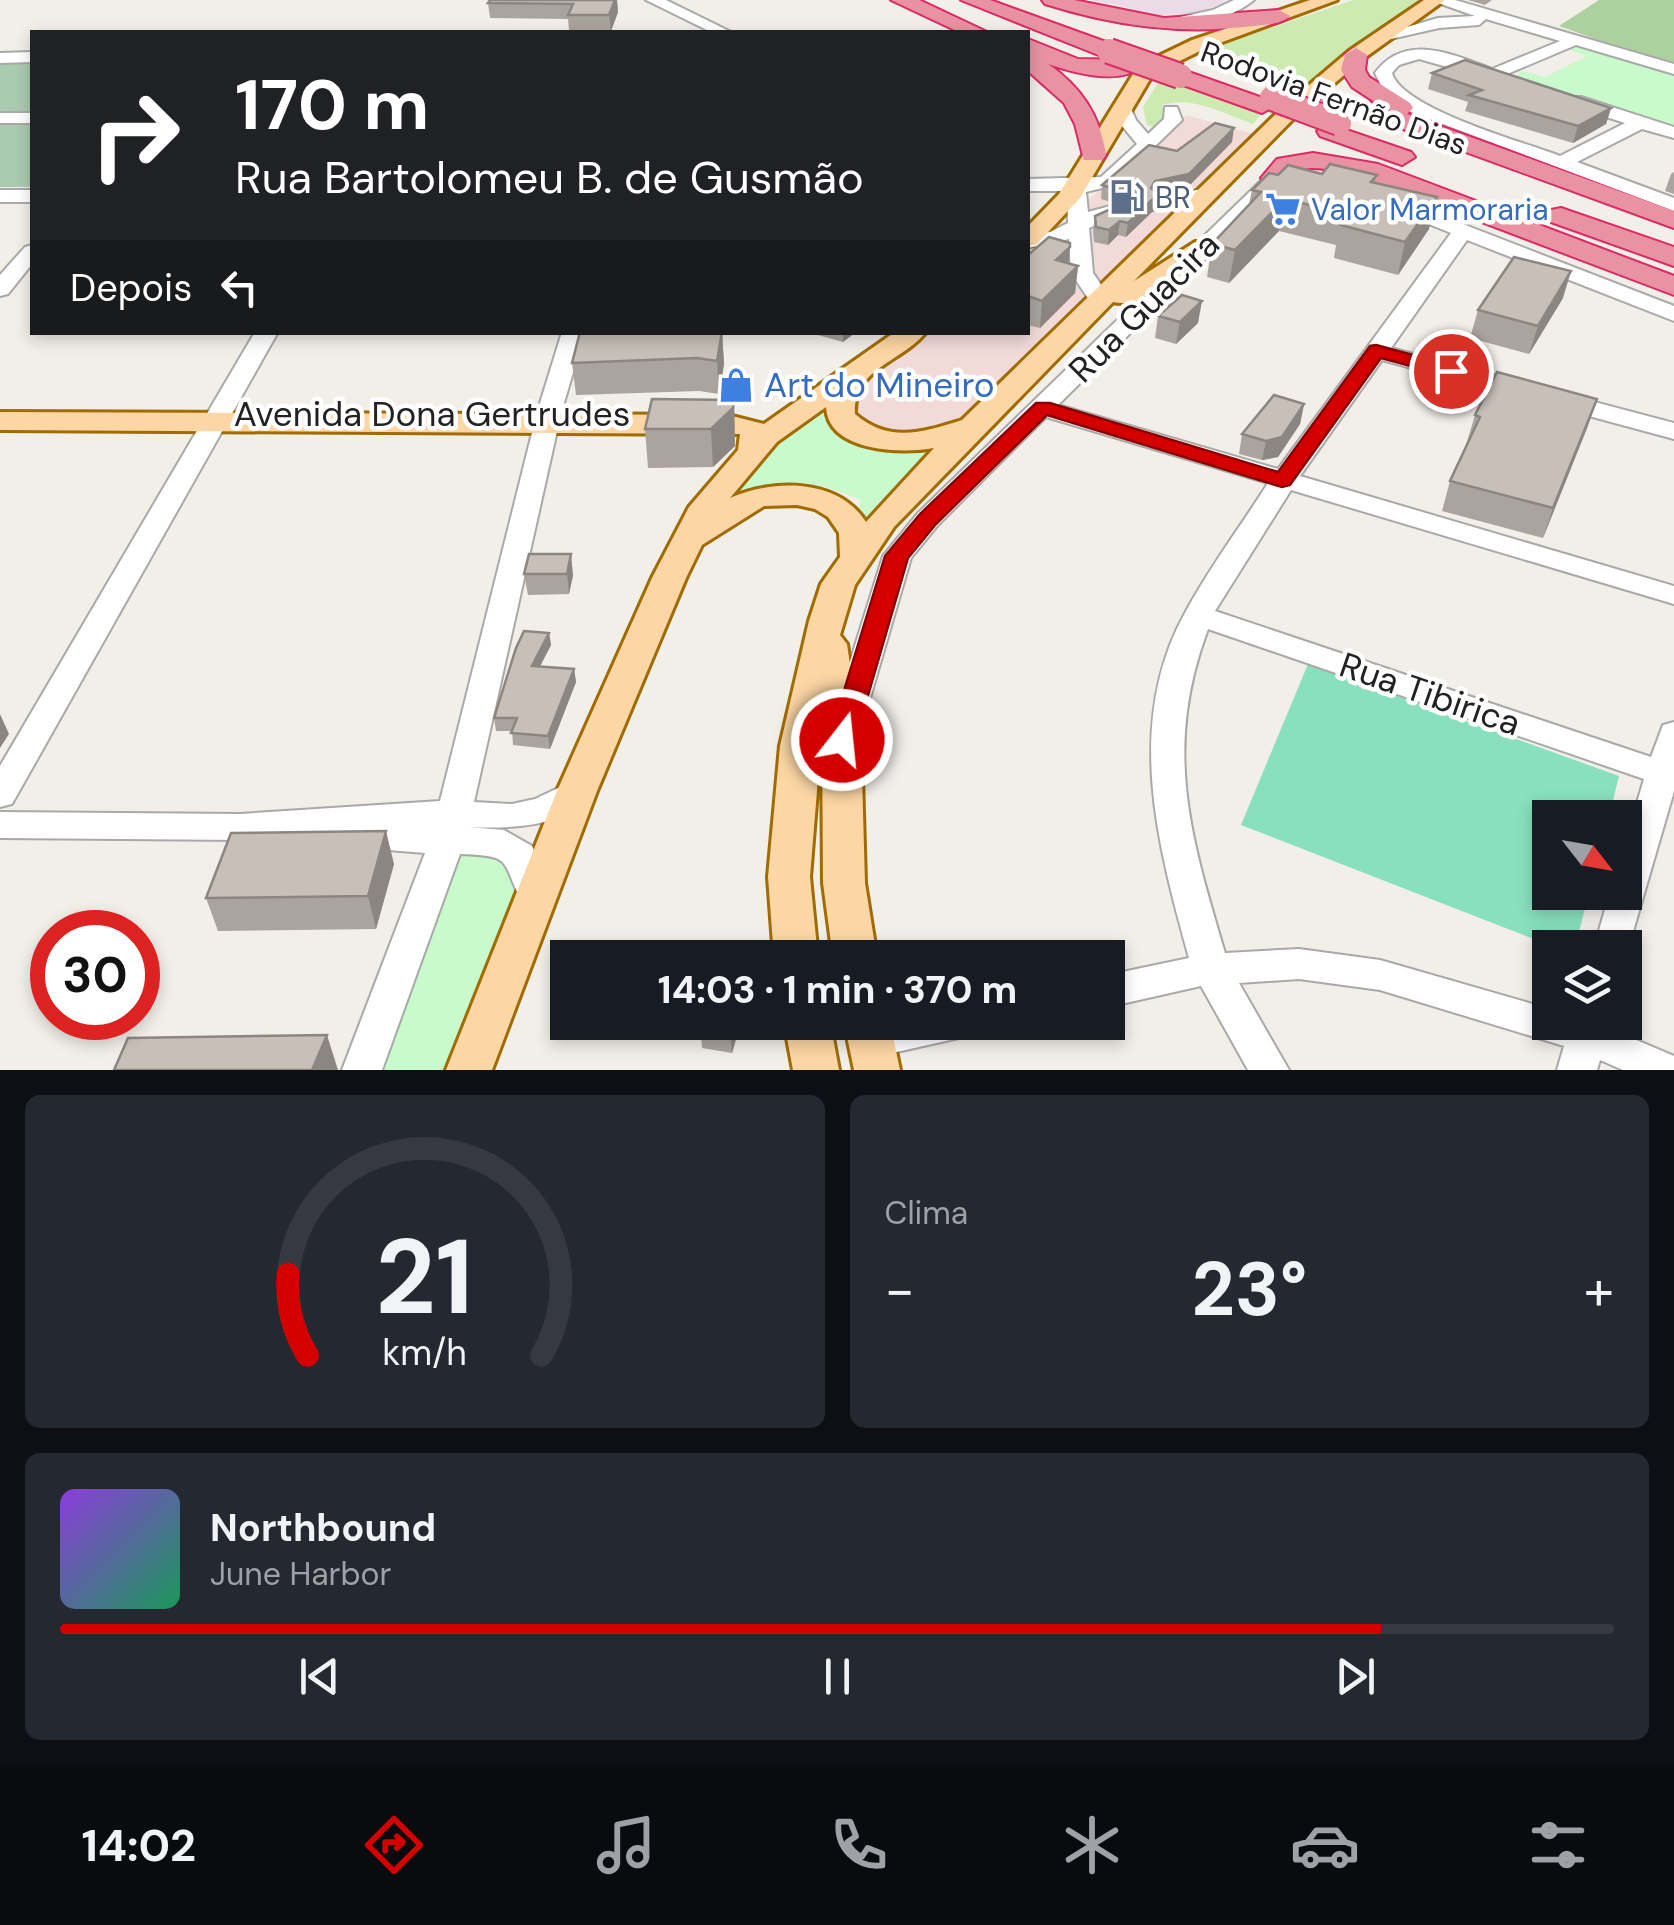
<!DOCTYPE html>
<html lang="pt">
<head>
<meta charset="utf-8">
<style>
	:root { --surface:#171b24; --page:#242831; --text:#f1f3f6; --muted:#9ea1a6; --line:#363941; --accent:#d40000 }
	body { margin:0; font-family:"DM Sans",sans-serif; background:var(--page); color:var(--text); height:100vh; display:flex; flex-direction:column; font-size:38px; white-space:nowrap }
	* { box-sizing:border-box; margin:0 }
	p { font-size:32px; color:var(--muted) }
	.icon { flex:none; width:55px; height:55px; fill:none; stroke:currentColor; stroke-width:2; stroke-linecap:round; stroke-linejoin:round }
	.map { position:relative; height:1070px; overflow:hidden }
	.side { display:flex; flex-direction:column; gap:25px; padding:25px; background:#0d0f14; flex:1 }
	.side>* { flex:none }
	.guide { position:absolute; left:30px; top:30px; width:1000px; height:305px; border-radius:0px; box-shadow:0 5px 15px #0003; background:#202124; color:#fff; overflow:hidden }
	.needle { width:65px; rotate:121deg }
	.controls { position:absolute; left:1532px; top:800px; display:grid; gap:20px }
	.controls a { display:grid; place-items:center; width:110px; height:110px; border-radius:0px; background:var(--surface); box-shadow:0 5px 15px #0003; font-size:50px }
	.speed { position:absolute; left:30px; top:910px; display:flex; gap:20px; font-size:50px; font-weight:700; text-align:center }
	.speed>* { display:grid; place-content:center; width:130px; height:130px; border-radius:50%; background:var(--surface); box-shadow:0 5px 15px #0003; line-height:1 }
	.speed .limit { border:15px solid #d22; background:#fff; color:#111 }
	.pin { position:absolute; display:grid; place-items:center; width:85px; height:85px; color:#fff; margin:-42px; border:5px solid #fff; border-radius:50%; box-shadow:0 2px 10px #0007 }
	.me { position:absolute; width:110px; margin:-55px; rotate:16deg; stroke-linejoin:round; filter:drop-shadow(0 0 8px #0008) }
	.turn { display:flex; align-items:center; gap:35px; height:210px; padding:0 40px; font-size:45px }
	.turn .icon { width:130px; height:130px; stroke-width:2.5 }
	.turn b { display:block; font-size:70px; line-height:85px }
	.then { display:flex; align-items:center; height:95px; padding:0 40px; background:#0003; gap:20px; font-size:38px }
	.big { font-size:75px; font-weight:700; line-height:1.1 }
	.side .tile { flex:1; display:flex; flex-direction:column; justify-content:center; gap:15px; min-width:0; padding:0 35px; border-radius:15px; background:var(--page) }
	.side .dial { align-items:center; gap:0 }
	.dial svg { height:260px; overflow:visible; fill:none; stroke:var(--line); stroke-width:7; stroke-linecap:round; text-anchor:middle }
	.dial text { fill:var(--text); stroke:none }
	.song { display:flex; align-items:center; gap:30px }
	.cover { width:120px; height:120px; border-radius:15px; background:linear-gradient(135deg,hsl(270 70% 55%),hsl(150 70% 35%)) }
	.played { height:10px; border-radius:5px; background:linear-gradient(90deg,var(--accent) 85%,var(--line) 85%) }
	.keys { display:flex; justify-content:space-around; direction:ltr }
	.heat { display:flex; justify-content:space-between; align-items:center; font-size:55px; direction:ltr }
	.side .tiles { flex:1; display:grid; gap:25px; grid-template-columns:1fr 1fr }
	.tile:last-child { grid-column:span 2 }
	.trip { position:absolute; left:550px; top:940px; width:575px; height:100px; border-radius:0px; background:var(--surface); box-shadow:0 5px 15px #0003; font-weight:700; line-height:100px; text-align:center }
	.menu { display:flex; height:160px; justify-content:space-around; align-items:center; background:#090b0e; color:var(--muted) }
	.menu .icon { width:70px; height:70px }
	.menu .active { color:var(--accent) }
	.menu b { font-size:45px; color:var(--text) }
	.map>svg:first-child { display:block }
</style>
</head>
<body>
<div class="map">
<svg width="1674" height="1070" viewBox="0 0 1674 1070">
	<rect width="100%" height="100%" fill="#f2efe9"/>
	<!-- commercial -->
	<polygon fill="#f2dad9" points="1186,115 1258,135 968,418 945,432 879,434 850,413 851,397 863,382 928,333 1028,332 1028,252"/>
	<!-- industrial -->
	<polygon fill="#ebdbe8" points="1091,0 1226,0 1217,6 1188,14 1161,15"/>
	<!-- grass -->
	<g fill="#cdebb0">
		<polygon points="1353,0 1418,0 1296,93 1295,86 1221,57 1197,53"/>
		<path d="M1163,75L1261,114L1253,124C1225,114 1191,95 1162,105L1166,124L1158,128L1147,125L1143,107Z"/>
	</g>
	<!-- forest -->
	<polygon fill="#add19e" points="1599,0 1674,0 1674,67 1559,26"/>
	<!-- cemetery -->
	<polygon fill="#aacbaf" points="32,61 32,187 0,187 0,62"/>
	<!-- park -->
	<g fill="#c8facc">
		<polygon points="1578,47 1674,71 1674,128 1515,77 1522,71 1545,77 1587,56 1567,49"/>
		<path d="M832,403L843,434C877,452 906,451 944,447L900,483L870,520L858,516L861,500C811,479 779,476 731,502L727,500L768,453Z"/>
		<polygon points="458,849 496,849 520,878 514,902 447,1070 372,1070"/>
	</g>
	<!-- pitch -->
	<polygon fill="#88e0be" points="1308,664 1619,776 1609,817 1550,818 1550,892 1589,893 1575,947 1554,947 1241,825"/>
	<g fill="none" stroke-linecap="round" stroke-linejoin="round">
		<defs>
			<g id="minor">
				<polygon points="646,0 666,0 731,32 711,32"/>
				<path d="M1234,0H1254C1236,15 1192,32 1171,19L1213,10Z"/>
				<path d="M1430,0H1455L1674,64V74L1576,45L1493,80L1419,59L1399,65L1392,73C1402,109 1524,142 1560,156L1625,123L1569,105V97H1581L1674,127V138L1642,129L1577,162L1674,198V211L1411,112L1385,94L1375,73C1405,32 1452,54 1492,69L1560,41L1486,19L1479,25L1439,28L1373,43V37L1438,18L1475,16Z"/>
				<polygon points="32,52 32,62 0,63 0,53"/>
				<polygon points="1122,101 1128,102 1136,120 1148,134 1164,119 1165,107 1177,107 1182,120 1115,185 1086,192 1088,212 1129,201 1139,207 1089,228 1093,273 1113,302 1102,309 1094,307 1071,273 1069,239 1028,248 1028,236 1050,232 1068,223 1067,191 1028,191 1028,179 1101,177 1137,144 1118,121 1113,106"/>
				<rect x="0" y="113" width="32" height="10"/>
				<path d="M1276,171L1286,177L1283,181L1058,405L1278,469L1451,233L1391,209L1388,205L1398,199L1674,306V321L1467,240L1391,348L1674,423V439L1382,360L1300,476L1674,586V604L1291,490L1215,611L1651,757L1663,725L1674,722V791L1625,959V948H1594L1610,892H1625V843L1644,779L1208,629C1163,749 1190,835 1225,953L1299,949L1380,960L1550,1009V1022H1609L1608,1028L1674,1056V1070H1623L1600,1060L1597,1070H1557L1564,1046L1380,990L1299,979L1239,983L1289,1070H1248L1201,986L1108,1007V975L1189,958C1158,846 1124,723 1185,613C1209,568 1241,526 1268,483L1046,417L938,525L911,558L861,729L856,737L845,740L834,737L829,729L883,556L918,513L1269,173Z"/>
				<polygon points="1207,188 1217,194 1214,198 1163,208 1153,202 1156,198"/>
				<rect x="0" y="190" width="32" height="12"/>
				<polygon points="32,245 32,264 8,294 0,296 0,275 25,247"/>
				<polygon points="255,332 278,332 12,804 0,807 0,766"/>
				<path d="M562,332H585L561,413L474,802L512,804L535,799L577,779L589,782L594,791C573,828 505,829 468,827L504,830L532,846L554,894L549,904L536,908L523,904C500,860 515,856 460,854L382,1070H342L425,853L339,846L336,833L240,840L0,838V812L240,814L440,801L537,413Z"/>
				<polygon points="879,1022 978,1022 973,1034 959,1038 870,1058 856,1053 850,1041 856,1029"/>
			</g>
			<g id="major">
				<polygon points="1310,0 1337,0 1206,48 1153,74 1080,198 1037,244 1028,246 1028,226 1059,194 1138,66 1192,40"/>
				<path d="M1424,0H1445L1363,59L1296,116L1134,281L1195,242H1213L1216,247L1213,252C1187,269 1145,310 1113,302L894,527L855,585L840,635L847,644L861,740L865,883L877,958H833L823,883L822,729L810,877L818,958H774L768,877L780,746L809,621L821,584L840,557L839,533L828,517L815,509L797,505L764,506L702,545L686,578L597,791L492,1070H446L557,791L652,578L689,507L738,450L740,434L0,430V412L728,415L764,424L895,332H926C901,363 853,368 855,414C890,444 923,432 962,420L1282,108L1349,51ZM826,407C828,452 902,454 934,448L866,522C838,478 773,479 730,498L777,442Z"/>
				<polygon points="784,1022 830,1022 839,1070 793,1070"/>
				<polygon points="844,1022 890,1022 900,1070 854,1070"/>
			</g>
			<g id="highway">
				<polygon points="891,0 919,0 987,32 959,32"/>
				<polygon points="961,0 990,0 1117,46 1120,51 1109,58 1101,56"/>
				<path d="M1042,0H1074L1164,18L1279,10L1290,16C1280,25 1266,24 1253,26C1180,35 1115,26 1045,4Z"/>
				<path d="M1028,39L1078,59L1129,60L1140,67C1119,86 1072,72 1048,64C1081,87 1100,115 1106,155L1102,160H1084L1075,124L1064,103L1028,71Z"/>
				<path d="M1356,48L1367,55L1365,70L1369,77L1410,103L1413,108L1407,114L1674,211V228L1373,118L1335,113L1280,117L1277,112C1295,93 1354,101 1378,104L1352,87L1341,70L1345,55Z"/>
				<polygon points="1180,69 1271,101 1274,106 1262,113 1172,81 1168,76"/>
				<polygon points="1329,124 1411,152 1415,157 1402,165 1320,136 1317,131"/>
				<path d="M1313,153L1378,164L1674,276V295L1363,177C1345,174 1312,162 1295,172C1285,176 1285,183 1274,186L1261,178L1277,159Z"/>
				<polygon points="1561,208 1674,247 1674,266 1551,222 1547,216 1551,210"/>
			</g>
		</defs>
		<!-- minor casing -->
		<use href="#minor" stroke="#a9a9a9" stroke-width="4"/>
		<!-- major casing -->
		<use href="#major" stroke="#a06b00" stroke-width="6"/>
		<!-- highway casing -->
		<use href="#highway" stroke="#dc2a67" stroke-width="4"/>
		<!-- minor -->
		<use href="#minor" fill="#fff" fill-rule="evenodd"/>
		<!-- major -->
		<use href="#major" fill="#fcd6a4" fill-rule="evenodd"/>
		<!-- highway -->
		<use href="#highway" fill="#e892a2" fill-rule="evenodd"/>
		<defs>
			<g id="highway-bridge">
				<polyline points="1109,51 1180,76"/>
				<polyline points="1272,98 1339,123"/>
			</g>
		</defs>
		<!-- highway-bridge casing -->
		<use href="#highway-bridge" stroke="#dc2a67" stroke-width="28" stroke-linecap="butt"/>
		<!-- highway-bridge -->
		<use href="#highway-bridge" stroke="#e892a2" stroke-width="24"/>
	</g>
	<!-- wall -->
	<g fill="#aba49e">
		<polygon points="490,0 617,0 618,12 611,31 569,30 568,19 490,18 488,3"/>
		<polygon points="1468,0 1492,0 1485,5"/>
		<polygon points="1432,73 1611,108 1606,124 1573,143 1465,111 1468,102 1428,89"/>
		<polygon points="1232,142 1187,188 1160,194 1164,197 1162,211 1152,212 1126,237 1118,235 1108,245 1094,242 1093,230 1095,216 1132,199 1131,198 1111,202 1101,199 1102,185 1177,151"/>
		<polygon points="1674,172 1674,194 1665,191 1671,174"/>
		<polygon points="1322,174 1377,175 1375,183 1429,229 1398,275 1334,258 1336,245 1279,231 1229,283 1207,277 1212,244 1249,204 1252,190 1278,175"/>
		<polygon points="1028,255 1078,266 1075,293 1040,328 1028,325"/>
		<polygon points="1563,298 1529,354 1470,338 1478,310"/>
		<polygon points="1158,316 1198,323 1176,344 1155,338"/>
		<polygon points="722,332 724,364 719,394 699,391 576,395 572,363"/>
		<polygon points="807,332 856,332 843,342"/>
		<polygon points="1597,399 1587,428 1543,538 1442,511 1450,481 1466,445 1475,415"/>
		<polygon points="734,400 735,446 713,467 648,468 645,429"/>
		<polygon points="1304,404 1300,424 1278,457 1262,460 1239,454 1242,434"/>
		<polygon points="529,554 573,575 569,594 528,595 524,574"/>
		<polygon points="549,633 551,645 540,666 574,669 576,682 550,749 513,745 512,731 496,731 494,718"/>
		<polygon points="394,864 376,929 218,931 206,898"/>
		<polygon points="741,1022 732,1053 702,1048 700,1026"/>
	</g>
	<!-- shaded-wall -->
	<g fill="#8b8681">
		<polygon points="615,0 617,0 618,12 611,31 609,15"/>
		<polygon points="1611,108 1606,124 1573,143 1578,126"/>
		<polygon points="1234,128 1232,142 1187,188 1153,196 1154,198 1164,197 1162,211 1152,212 1126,237 1128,223 1155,181"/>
		<polygon points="1133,183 1131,198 1111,202 1112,188"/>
		<polygon points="1437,197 1429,229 1398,275 1405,242"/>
		<polygon points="1285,199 1279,231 1229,283 1235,250"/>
		<polygon points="1120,221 1118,235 1108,245 1109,230"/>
		<polygon points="1070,247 1068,274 1056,260"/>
		<polygon points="1078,266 1075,293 1040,328 1042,301"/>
		<polygon points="1571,271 1563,298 1529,354 1538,326"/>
		<polygon points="1202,301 1198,323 1176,344 1180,322"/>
		<polygon points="722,332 724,364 719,394 717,361"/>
		<polygon points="843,332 856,332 843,342"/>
		<polygon points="1597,399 1587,428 1543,538 1553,508"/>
		<polygon points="734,400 735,446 713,467 711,429"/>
		<polygon points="1304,404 1300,424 1278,457 1262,460 1266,441"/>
		<polygon points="571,554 573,575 569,594 567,574"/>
		<polygon points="549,633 551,645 534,678 532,666"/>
		<polygon points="574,669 576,682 550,749 548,736"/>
		<polygon points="0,714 9,734 0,748"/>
		<polygon points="386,831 394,864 376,929 368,896"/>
		<polygon points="733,1022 741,1022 732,1053 730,1031"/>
		<polygon points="327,1035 338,1070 312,1070"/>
	</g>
	<!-- building -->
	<g fill="#c7bfb8" stroke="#8b8681" stroke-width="2.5">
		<polygon points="490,0 615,0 609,15 568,15 573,4 488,3"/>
		<polygon points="1465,60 1611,108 1578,126 1469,95 1482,90 1432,73"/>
		<polygon points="1215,123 1234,128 1189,174 1155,181 1151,188 1164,197 1154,198 1128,223 1120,221 1109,230 1096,227 1095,216 1144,194 1133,183 1112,188 1102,185 1149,145 1177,151"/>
		<polygon points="1330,164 1377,175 1371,182 1437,197 1405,242 1341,225 1350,215 1285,199 1235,250 1212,244 1261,192 1252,190 1269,173 1278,175 1288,165 1322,174"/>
		<polygon points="1049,237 1070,243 1070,247 1056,260 1078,266 1042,301 1028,296 1028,255"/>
		<polygon points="1514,257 1571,271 1538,326 1478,310"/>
		<polygon points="1182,295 1202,301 1180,322 1158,316"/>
		<polygon points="580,332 722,332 717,361 697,358 572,363"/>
		<polygon points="1497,372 1597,399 1553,508 1450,481 1480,417 1475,415"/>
		<polygon points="1274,395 1304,404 1282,437 1266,441 1242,434"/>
		<polygon points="652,399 734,400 733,408 711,429 645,429"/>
		<polygon points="529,554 571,554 567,574 524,574"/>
		<polygon points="524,631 549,633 532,666 574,669 548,736 511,733 517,718 494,718 516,648"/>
		<polygon points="386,831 368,896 206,898 231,833"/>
		<polygon points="701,1022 733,1022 730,1031 700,1026"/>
		<polygon points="327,1035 312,1070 114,1070 128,1038"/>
	</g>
	<!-- route -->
	<polygon fill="#d40000" stroke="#8a0000" stroke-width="2.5" points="1376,345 1458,367 1461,371 1451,377 1381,358 1290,485 1282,487 1047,415 936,524 908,558 855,740 851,747 833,747 829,740 885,556 920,514 1036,403 1050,403 1278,472 1370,346"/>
	<!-- icons -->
	<defs>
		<symbol id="fuel-bare" viewBox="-9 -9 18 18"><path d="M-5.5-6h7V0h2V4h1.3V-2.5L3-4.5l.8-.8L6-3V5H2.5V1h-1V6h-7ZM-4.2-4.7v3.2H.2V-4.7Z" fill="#5c6f8a" stroke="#fff" stroke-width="2.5" paint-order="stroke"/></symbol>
		<symbol id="supermarket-bare" viewBox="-9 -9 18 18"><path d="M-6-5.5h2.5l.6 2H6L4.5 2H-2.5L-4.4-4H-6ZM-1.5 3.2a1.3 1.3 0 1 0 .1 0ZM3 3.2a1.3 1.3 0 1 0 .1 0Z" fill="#3f7fe0" stroke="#fff" stroke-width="2.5" paint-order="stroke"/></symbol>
		<symbol id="shop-bare" viewBox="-9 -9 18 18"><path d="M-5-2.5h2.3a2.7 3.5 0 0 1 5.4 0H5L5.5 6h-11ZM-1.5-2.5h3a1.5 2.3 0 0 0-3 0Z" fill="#3f7fe0" stroke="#fff" stroke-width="2.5" paint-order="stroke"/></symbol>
	</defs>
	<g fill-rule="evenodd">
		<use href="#fuel-bare" x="1102" y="172" width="50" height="50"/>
		<use href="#supermarket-bare" x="1258" y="184" width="50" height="50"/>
		<use href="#shop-bare" x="711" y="360" width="50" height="50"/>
	</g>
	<g text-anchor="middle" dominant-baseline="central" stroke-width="9" stroke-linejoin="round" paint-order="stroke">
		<!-- far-street labels -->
		<g font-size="30" fill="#222" stroke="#fff">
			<text transform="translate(1334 98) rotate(20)">Rodovia Fernão Dias</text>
		</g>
		<!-- far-service labels -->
		<g font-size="30" fill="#4e5e75" stroke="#fff" text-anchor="start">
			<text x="1155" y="197">BR</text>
		</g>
		<!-- far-shop labels -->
		<g font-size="30" fill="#366cbe" stroke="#fff" text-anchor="start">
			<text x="1311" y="209">Valor Marmoraria</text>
		</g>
		<!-- street labels -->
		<g font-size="35" fill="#222" stroke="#fff">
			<text transform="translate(1144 307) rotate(-45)">Rua Guacira</text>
			<text x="432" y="414">Avenida Dona Gertrudes</text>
			<text transform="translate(1430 694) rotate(19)">Rua Tibirica</text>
		</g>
		<!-- shop labels -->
		<g font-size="35" fill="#366cbe" stroke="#fff" text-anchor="start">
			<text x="764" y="385">Art do Mineiro</text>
		</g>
	</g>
</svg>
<div class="controls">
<a><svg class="needle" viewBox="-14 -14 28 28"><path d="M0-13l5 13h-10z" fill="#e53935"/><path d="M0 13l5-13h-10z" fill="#9ea1a6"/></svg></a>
<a><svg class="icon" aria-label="layers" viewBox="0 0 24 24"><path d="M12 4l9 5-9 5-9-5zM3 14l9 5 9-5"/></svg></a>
</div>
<div class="speed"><div class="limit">30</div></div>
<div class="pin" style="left:1451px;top:371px;background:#d93025"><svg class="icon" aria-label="arrive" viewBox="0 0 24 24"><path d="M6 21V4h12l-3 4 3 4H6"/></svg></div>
<svg class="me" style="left:842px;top:740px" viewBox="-20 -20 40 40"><circle r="17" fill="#d40000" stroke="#fff" stroke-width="3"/><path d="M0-11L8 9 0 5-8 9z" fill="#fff"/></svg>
<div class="trip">14:03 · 1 min · 370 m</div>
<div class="guide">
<div class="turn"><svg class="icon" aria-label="right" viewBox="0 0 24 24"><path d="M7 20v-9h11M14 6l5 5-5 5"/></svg><div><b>170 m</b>Rua Bartolomeu B. de Gusmão</div></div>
<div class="then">Depois<svg class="icon" aria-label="left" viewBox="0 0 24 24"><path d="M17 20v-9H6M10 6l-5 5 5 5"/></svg></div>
</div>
</div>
<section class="side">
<div class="tiles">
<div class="tile dial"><svg viewBox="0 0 100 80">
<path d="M14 69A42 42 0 1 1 86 69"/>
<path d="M14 69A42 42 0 0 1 8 44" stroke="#d40000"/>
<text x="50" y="56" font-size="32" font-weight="700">21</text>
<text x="50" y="72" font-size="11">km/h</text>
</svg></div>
<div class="tile"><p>Clima</p>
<div class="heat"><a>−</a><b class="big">23°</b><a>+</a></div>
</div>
<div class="tile">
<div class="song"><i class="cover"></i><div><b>Northbound</b><p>June Harbor</p></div></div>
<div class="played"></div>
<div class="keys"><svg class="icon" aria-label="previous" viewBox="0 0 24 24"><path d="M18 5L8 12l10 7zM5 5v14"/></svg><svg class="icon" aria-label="pause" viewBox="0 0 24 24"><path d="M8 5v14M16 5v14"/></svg><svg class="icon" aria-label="next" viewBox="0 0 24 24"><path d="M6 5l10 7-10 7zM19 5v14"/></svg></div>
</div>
</div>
</section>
<nav class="menu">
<b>14:02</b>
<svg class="icon active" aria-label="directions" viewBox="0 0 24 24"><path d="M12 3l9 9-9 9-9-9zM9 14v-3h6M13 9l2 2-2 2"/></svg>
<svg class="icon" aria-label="music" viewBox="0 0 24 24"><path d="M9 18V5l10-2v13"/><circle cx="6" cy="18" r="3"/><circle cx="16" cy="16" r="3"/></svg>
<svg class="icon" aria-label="phone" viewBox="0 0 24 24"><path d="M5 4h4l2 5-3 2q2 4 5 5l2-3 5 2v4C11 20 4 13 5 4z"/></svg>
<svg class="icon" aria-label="climate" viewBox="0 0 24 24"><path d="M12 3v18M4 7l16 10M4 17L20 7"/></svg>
<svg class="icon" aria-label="car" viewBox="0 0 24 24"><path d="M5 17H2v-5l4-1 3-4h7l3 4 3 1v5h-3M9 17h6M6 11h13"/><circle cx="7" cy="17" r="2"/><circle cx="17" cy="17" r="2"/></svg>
<svg class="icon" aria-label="filters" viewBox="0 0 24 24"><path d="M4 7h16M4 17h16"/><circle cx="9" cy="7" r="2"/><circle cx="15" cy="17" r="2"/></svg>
</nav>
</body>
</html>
